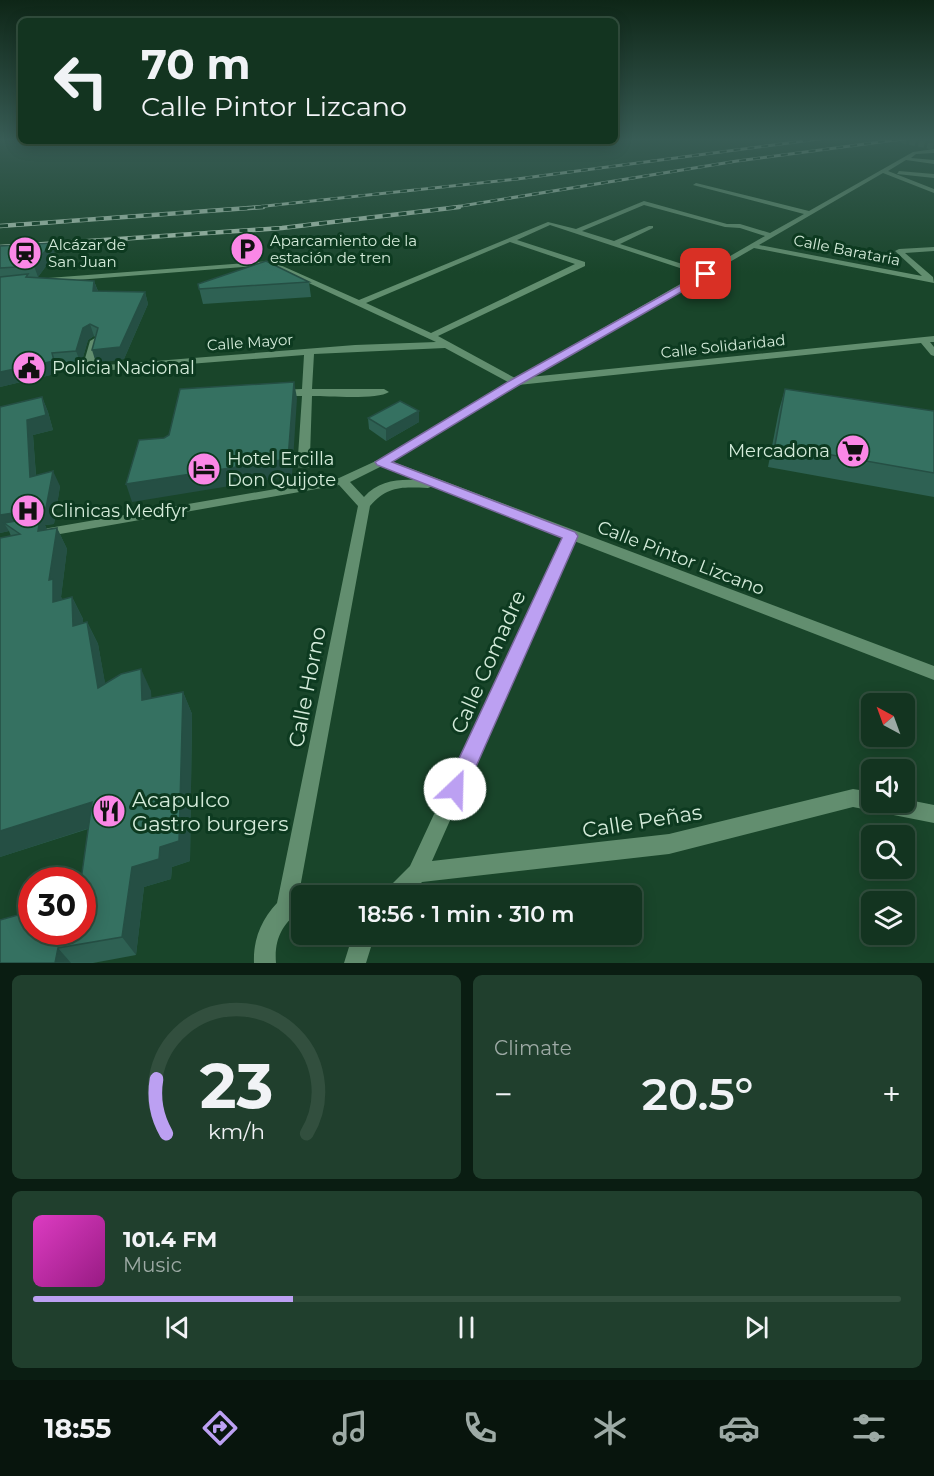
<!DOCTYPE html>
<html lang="en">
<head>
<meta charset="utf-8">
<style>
	:root { --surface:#133420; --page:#203f2d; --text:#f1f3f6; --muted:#9daaa5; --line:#324f3e; --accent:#bca0f2 }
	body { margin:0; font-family:Montserrat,sans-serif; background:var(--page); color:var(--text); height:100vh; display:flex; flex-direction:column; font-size:22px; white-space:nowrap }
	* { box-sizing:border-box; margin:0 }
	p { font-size:20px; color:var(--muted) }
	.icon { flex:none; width:33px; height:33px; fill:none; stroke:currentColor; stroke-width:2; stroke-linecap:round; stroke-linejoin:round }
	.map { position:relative; height:963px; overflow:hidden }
	.side { display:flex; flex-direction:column; gap:12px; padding:12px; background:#0a1d12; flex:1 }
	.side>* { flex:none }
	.guide { position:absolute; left:18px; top:18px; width:600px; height:126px; border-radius:9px; box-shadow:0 3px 15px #0003,0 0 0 2px var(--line); background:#133420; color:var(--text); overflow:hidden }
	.needle { width:39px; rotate:319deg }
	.buttons { position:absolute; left:861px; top:693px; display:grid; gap:12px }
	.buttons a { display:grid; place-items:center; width:54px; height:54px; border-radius:9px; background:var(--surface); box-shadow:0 3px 15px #0003,0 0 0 2px var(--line); font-size:30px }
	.speed { position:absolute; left:18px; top:867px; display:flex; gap:12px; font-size:30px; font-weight:700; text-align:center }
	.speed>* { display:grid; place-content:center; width:78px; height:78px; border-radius:50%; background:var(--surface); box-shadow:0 3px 15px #0003,0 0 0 2px var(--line); line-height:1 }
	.speed .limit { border:9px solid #d22; background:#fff; color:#111 }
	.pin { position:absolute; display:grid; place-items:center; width:51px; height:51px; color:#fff; margin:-26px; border-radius:12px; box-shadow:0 3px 9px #0006 }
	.me { position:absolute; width:66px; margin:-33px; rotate:24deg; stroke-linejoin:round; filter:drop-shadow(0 0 4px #0008) }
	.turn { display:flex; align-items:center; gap:21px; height:126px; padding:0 24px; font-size:27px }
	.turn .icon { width:78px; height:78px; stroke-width:2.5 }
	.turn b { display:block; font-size:42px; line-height:51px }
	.big { font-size:45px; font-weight:600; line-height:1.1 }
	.side .tile { flex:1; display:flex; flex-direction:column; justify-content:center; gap:9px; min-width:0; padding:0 21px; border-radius:9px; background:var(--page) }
	.side .dial { align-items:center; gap:0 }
	.dial svg { height:156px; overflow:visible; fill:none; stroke:var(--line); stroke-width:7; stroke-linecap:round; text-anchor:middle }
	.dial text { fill:var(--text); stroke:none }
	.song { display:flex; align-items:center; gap:18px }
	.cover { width:72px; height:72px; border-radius:9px; background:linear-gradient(135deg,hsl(310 70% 55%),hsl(310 70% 35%)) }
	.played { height:6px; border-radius:3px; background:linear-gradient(90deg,var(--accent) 30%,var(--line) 30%) }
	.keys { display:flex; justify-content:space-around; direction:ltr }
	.heat { display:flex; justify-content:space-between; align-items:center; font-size:33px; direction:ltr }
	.side .tiles { flex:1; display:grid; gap:12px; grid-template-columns:1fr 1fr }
	.tile:last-child { grid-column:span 2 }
	.trip { position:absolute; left:291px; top:885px; width:351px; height:60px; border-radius:9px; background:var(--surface); box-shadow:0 3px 15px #0003,0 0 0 2px var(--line); font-weight:600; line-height:60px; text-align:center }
	.tab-bar { display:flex; height:96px; justify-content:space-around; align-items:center; background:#08150d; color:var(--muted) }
	.tab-bar .icon { width:42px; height:42px }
	.tab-bar .on { color:var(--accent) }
	.tab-bar b { font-size:27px; color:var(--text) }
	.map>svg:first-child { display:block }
</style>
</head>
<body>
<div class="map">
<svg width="934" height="963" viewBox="0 0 934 963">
	<rect width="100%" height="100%" fill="#19452a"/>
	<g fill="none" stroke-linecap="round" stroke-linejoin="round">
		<!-- minor-tunnel-far1 -->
		<polyline stroke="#355e44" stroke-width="6" stroke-dasharray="6 3" stroke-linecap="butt" points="892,138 934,147"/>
		<!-- minor-tunnel -->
		<polyline stroke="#355e44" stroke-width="12" stroke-dasharray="12 6" stroke-linecap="butt" points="304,456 304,474"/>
		<!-- minor -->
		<g fill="#628e6f" fill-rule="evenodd">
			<path d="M934,149V153L916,154L911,158L934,160V164L906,160L888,171L934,189V193L883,173L759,245L922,276L895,251L899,249L934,247V251L905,253L933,277L934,283L754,248L530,377L934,336V342H930L934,347V356L931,355L921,343L518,385L391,461L934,666V680L574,541L432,861L669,834L853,789L872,792V802H904V799L934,805V823L853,807L669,854L422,882L409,896H384L387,889L410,866L563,536L433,486L428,488C403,487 388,485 370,506L300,888C317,884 322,881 340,889L343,896H302V909C282,924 274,939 276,963H254C253,940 261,920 277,903L358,506L339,485L43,537L38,536L36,533L38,530L43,529L339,478L378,460L508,382L445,348L314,354L312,389H384L389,392C378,400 328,396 312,396L310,456L304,459L298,456L302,396H280L275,393L280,390L302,389L304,355L87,372L82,369L90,341L95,338L100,341L93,366L355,345L436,342L270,265L51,282H48V278L271,261L359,300L548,222L576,229L644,201L727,224H740L770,233L804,214L693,185L696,183L809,211L913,152ZM644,205L725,227L740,228L765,236L704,271L620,244L653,228V226H649L614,241L582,231ZM550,225L698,274L515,378L438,336L585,266V262L517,240ZM510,242L575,264L431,333L366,303ZM382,466L417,480C397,479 378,481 364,497L350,482Z"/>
			<polygon points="899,171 934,174 934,178 897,174"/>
			<polygon points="349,934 371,934 371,947 366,963 344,963 349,947"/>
		</g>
		<defs>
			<g id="rail-far1">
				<polyline points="247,208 517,179 826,138"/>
				<polyline points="449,208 737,161 910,138"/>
			</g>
			<g id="rail">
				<polyline points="0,226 263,207"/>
				<polyline points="0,247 282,228 459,207"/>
			</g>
		</defs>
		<!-- rail-far1 casing -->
		<use href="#rail-far1" stroke="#aec9b6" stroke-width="3"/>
		<!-- rail casing -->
		<use href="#rail" stroke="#aec9b6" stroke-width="4.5"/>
		<!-- rail-far1 -->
		<use href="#rail-far1" stroke="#0d3a20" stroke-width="2" stroke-dasharray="7" stroke-linecap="butt"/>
		<!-- rail -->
		<use href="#rail" stroke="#0d3a20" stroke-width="3" stroke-dasharray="8" stroke-linecap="butt"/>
	</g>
	<!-- wall -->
	<g fill="#2e6153">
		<polygon points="0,246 55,254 38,277 29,278 94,281 98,291 145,292 148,304 124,359 96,363 95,337 94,336 88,340 81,364 57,366 59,373 0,387"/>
		<polygon points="309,282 311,297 203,304 198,284"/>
		<polygon points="785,389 934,411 934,497 768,467 779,410"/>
		<polygon points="42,397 48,412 53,430 33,435 36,475 60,486 54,524 45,525 47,530 57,528 67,549 61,597 63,600 72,597 83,619 83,623 87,622 98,644 105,684 151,691 151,698 183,692 192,714 190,861 172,867 171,879 144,887 136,955 93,963 0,963 82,932 88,829 0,857 0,538 11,536 9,531 0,533 0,407"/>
		<polygon points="419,411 419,422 386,441 369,429 368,418"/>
	</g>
	<!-- shaded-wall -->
	<g fill="#254f44">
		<polygon points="51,243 55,254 38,277 34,266"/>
		<polygon points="94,281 98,292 93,291"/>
		<polygon points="145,292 148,304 124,359 96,363 92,350"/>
		<polygon points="90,324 94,336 88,340 81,364 76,351 83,328"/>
		<polygon points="52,353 57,366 59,373 0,387 0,372"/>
		<polygon points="294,382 297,398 292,476 132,502 126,484"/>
		<polygon points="42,397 48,412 53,430 33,435 37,492 30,477 27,420"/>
		<polygon points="419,411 419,422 386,441 386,429"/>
		<polygon points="53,471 60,486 54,524 45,525 51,538 4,523 9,531 0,533 0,515"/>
		<polygon points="57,528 67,549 61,597 64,601 53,602 49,580"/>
		<polygon points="72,597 83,619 84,648 73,626"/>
		<polygon points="87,622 98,644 110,710 98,688"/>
		<polygon points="141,669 151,691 153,722 142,700"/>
		<polygon points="183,692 192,714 190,861 172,867 171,879 144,887 136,955 122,937 132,867"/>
		<polygon points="92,802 105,823 0,857 0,831"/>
		<polygon points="58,948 71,963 55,963"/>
	</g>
	<!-- building -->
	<g fill="#357161" stroke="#254f44" stroke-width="1.5">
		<polygon points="51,243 34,266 0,268 0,246"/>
		<polygon points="266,261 309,282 199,289 198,284"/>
		<polygon points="28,274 26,277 94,281 93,291 145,292 120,347 92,350 98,328 90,324 83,328 76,351 52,353 54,361 0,372 0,277"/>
		<polygon points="294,382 288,459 126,484 139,440 164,438 169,435 180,389"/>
		<polygon points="785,389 934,411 934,473 775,445"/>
		<polygon points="42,397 46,415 27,420 30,477 53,471 46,508 0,515 0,407"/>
		<polygon points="400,401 419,411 386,429 368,418"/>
		<polygon points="40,517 38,531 57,528 49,580 53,579 53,602 72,597 73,626 87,622 98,688 121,674 141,669 142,700 183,692 179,841 160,847 159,859 132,867 122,937 58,948 55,963 0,963 0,920 32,911 32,932 82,932 82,880 81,880 92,802 0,831 0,538 20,534 4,523"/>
	</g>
	<!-- sky -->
	<linearGradient id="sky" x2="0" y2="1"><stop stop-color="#0e2617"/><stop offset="0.51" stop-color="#385c55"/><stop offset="1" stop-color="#385c55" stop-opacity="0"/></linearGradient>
	<rect width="934" height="273" fill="url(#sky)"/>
	<!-- route -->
	<polygon fill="#bca0f2" stroke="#7a689d" stroke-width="1.5" points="706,271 709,272 709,276 519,385 392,462 575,532 578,536 463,796 455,799 448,796 445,789 448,782 562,538 377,465 375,462 511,380"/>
	<!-- icons -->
	<defs>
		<symbol id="parking-disc" viewBox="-11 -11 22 22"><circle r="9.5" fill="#fa87e6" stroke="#0d3a20"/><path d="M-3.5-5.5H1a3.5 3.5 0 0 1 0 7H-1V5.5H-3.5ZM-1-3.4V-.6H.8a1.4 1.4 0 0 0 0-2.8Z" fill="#111"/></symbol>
		<symbol id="station-disc" viewBox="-11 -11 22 22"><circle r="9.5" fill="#fa87e6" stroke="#0d3a20"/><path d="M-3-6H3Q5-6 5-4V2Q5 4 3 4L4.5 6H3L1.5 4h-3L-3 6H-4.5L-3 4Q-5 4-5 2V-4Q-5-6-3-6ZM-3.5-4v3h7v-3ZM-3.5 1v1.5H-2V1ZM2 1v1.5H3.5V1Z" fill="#111"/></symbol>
		<symbol id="civic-disc" viewBox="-11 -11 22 22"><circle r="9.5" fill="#fa87e6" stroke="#0d3a20"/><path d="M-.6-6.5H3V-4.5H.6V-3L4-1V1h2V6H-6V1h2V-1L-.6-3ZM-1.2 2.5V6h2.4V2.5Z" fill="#111"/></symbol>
		<symbol id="supermarket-disc" viewBox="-11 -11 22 22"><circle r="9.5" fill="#fa87e6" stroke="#0d3a20"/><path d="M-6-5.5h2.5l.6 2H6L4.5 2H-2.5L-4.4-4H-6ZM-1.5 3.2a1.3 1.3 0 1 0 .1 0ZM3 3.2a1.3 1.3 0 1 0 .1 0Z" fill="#111"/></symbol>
		<symbol id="hotel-disc" viewBox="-11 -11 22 22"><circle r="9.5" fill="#fa87e6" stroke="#0d3a20"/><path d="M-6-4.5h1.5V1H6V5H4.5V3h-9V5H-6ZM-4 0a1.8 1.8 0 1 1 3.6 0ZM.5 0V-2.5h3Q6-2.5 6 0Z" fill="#111"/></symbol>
		<symbol id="hospital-disc" viewBox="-11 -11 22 22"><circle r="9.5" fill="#fa87e6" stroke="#0d3a20"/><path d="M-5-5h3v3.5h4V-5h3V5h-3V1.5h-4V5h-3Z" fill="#111"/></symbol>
		<symbol id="restaurant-disc" viewBox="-11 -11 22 22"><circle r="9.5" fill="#fa87e6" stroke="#0d3a20"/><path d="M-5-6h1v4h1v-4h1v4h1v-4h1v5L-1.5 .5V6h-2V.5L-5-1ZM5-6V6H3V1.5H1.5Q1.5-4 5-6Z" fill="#111"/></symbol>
	</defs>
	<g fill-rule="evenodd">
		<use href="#parking-disc" x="228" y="230" width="38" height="38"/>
		<use href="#station-disc" x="6" y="234" width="38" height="38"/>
		<use href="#civic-disc" x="10" y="349" width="38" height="38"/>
		<use href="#supermarket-disc" x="834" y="432" width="38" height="38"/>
		<use href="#hotel-disc" x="185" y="450" width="38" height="38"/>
		<use href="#hospital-disc" x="9" y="492" width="38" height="38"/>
		<use href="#restaurant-disc" x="90" y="792" width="38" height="38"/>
	</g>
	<g text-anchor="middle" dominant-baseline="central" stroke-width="6" stroke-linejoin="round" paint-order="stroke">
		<!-- far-poi labels -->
		<g font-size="15" fill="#d4ebda" stroke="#0d3a20" text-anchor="start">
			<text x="270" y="240">Aparcamiento de la<tspan x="270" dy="17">estación de tren</tspan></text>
			<text x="48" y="244">Alcázar de<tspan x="48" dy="17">San Juan</tspan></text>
		</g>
		<!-- far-street labels -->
		<g font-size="15" fill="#d4ebda" stroke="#0d3a20">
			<text transform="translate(847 250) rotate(11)">Calle Barataria</text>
			<text transform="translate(250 342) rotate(-4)">Calle Mayor</text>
			<text transform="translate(723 346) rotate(-6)">Calle Solidaridad</text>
		</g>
		<!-- poi labels -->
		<g font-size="18" fill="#d4ebda" stroke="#0d3a20" text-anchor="start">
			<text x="52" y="368">Policia Nacional</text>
			<text x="830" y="451" text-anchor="end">Mercadona</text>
			<text x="227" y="459">Hotel Ercilla<tspan x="227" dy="21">Don Quijote</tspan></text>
			<text x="51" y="511">Clinicas Medfyr</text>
		</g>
		<!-- street labels -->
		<g font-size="18" fill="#d4ebda" stroke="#0d3a20">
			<text transform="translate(681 558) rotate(21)">Calle Pintor Lizcano</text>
		</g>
		<!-- near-street labels -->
		<g font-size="21" fill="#d4ebda" stroke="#0d3a20">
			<text transform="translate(488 662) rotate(-66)">Calle Comadre</text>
			<text transform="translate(307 687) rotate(-79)">Calle Horno</text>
			<text transform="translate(642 821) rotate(-9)">Calle Peñas</text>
		</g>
		<!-- near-poi labels -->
		<g font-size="21" fill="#d4ebda" stroke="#0d3a20" text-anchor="start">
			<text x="132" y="799">Acapulco<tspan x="132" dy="24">Gastro burgers</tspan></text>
		</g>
	</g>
</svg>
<div class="buttons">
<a><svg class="needle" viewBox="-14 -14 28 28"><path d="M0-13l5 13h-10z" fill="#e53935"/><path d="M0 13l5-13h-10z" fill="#9daaa5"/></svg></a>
<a><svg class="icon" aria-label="sound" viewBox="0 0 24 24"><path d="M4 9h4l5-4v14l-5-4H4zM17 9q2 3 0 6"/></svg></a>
<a><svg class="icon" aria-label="search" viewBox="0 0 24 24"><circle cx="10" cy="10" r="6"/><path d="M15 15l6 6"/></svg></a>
<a><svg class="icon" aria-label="layers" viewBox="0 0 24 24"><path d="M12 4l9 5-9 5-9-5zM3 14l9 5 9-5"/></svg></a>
</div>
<div class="speed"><div class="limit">30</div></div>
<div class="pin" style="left:706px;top:274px;background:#d93025"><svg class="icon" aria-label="arrive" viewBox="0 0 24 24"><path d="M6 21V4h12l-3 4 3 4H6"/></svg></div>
<svg class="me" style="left:455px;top:789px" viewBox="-20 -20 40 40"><circle r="19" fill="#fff"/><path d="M0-13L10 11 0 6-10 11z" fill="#bca0f2"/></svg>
<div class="trip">18:56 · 1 min · 310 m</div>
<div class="guide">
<div class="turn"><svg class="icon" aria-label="left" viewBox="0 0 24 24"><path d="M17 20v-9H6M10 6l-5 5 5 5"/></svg><div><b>70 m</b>Calle Pintor Lizcano</div></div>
</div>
</div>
<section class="side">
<div class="tiles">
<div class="tile dial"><svg viewBox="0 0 100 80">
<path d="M14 69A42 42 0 1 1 86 69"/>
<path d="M14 69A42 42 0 0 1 9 41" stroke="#bca0f2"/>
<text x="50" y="56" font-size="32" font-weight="700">23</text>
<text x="50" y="72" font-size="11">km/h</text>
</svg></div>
<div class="tile"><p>Climate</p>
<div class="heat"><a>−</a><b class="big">20.5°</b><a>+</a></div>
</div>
<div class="tile">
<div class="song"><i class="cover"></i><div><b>101.4 FM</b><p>Music</p></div></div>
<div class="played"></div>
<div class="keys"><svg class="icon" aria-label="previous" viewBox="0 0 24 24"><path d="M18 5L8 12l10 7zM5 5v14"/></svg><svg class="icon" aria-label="pause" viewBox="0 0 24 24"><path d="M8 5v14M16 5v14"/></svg><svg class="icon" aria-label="next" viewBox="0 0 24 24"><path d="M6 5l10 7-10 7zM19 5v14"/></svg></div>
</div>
</div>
</section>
<nav class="tab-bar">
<b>18:55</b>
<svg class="icon on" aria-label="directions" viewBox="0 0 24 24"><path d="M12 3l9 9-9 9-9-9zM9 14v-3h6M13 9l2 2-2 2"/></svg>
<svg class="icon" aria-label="music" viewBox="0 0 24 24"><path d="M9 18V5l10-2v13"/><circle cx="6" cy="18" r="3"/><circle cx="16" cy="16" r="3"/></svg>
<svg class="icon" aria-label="phone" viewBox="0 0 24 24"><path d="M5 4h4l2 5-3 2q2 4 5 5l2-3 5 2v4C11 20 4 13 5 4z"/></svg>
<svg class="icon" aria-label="climate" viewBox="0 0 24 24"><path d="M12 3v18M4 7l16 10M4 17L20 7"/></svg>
<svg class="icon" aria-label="car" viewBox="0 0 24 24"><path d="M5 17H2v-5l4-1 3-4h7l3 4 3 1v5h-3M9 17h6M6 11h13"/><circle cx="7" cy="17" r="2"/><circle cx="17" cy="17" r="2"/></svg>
<svg class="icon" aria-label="filters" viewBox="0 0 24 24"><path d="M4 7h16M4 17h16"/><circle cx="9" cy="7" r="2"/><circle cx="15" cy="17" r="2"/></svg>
</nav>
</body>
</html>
